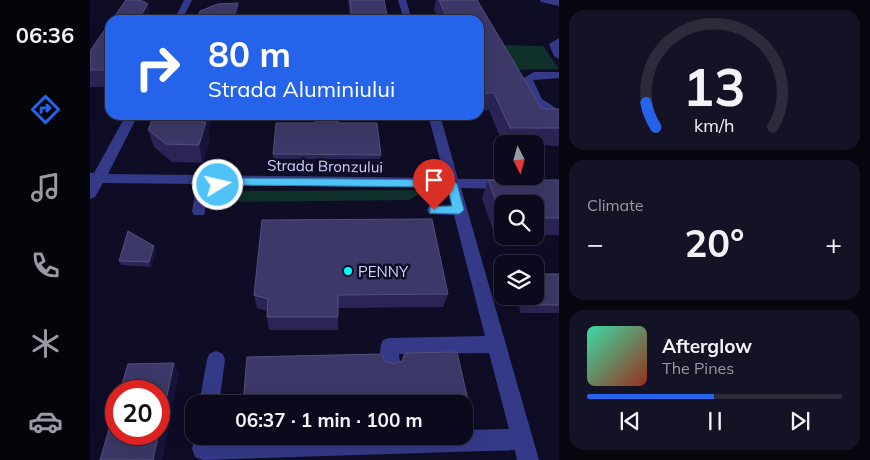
<!DOCTYPE html>
<html lang="en">
<head>
<meta charset="utf-8">
<style>
	:root { --surface:#0b0a1c; --page:#141325; --text:#f1f3f6; --muted:#9a9aa3; --line:#2b2b3b; --accent:#2563eb }
	body { margin:0; font-family:Mulish,sans-serif; background:var(--page); color:var(--text); height:100vh; display:flex; flex-direction:column; font-size:19px; white-space:nowrap }
	* { box-sizing:border-box; margin:0 }
	p { font-size:16px; color:var(--muted) }
	.icon { flex:none; width:28px; height:28px; fill:none; stroke:currentColor; stroke-width:2; stroke-linecap:round; stroke-linejoin:round }
	.map { position:relative; flex:1; overflow:hidden }
	.details { display:flex; flex-direction:column; gap:10px; padding:10px; background:#06060f; width:311px }
	.details>* { flex:none }
	.banner { position:absolute; left:15px; top:15px; width:379px; height:105px; border-radius:15px; box-shadow:0 5px 20px #0002,0 0 0 1px var(--line); background:#2563eb; color:#fff; overflow:hidden }
	.needle { width:32px; rotate:174deg }
	.buttons { position:absolute; left:404px; top:135px; display:grid; gap:10px }
	.buttons a { display:grid; place-items:center; width:50px; height:50px; border-radius:10px; background:var(--surface); box-shadow:0 5px 20px #0002,0 0 0 1px var(--line); font-size:25px }
	.speed { position:absolute; left:15px; top:380px; display:flex; gap:10px; font-size:25px; font-weight:700; text-align:center }
	.speed>* { display:grid; place-content:center; width:65px; height:65px; border-radius:50%; background:var(--surface); box-shadow:0 5px 20px #0002,0 0 0 1px var(--line); line-height:1 }
	.speed .limit { border:8px solid #d22; background:#fff; color:#111 }
	.pin { position:absolute; display:grid; place-items:center; width:42px; height:42px; color:#fff; margin:-51px -21px; border-radius:50% 50% 50% 0; rotate:-45deg; box-shadow:0 0 5px #0007 }
	.pin .icon { rotate:45deg }
	.me { position:absolute; width:55px; margin:-28px; rotate:81deg; stroke-linejoin:round; filter:drop-shadow(0 0 4px #0008) }
	.turn { display:flex; align-items:center; gap:18px; height:105px; padding:0 20px; font-size:22px }
	.turn .icon { width:65px; height:65px; stroke-width:2.5 }
	.turn b { display:block; font-size:35px; line-height:42px }
	.big { font-size:38px; font-weight:700; line-height:1.1 }
	.details .card { flex:1; display:flex; flex-direction:column; justify-content:center; gap:8px; min-width:0; padding:0 18px; border-radius:15px; background:var(--page) }
	.details .dial { align-items:center; gap:0 }
	.dial svg { height:130px; overflow:visible; fill:none; stroke:var(--line); stroke-width:7; stroke-linecap:round; text-anchor:middle }
	.dial text { fill:var(--text); stroke:none }
	.song { display:flex; align-items:center; gap:15px }
	.cover { width:60px; height:60px; border-radius:8px; background:linear-gradient(135deg,hsl(160 70% 55%),hsl(10 70% 35%)) }
	.played { height:5px; border-radius:2px; background:linear-gradient(90deg,var(--accent) 50%,var(--line) 50%) }
	.keys { display:flex; justify-content:space-around; direction:ltr }
	.heat { display:flex; justify-content:space-between; align-items:center; font-size:28px; direction:ltr }
	.trip { position:absolute; left:95px; top:395px; width:288px; height:50px; border-radius:15px; background:var(--surface); box-shadow:0 5px 20px #0002,0 0 0 1px var(--line); font-weight:700; line-height:50px; text-align:center }
	main { display:flex; flex:1; min-height:0 }
	.dock { display:flex; flex-direction:column; width:90px; justify-content:space-around; align-items:center; background:#04040b; color:var(--muted) }
	.dock .icon { width:35px; height:35px }
	.dock .on { color:var(--accent) }
	.dock b { font-size:22px; color:var(--text) }
	.map>svg:first-child { display:block }
</style>
</head>
<body>
<main>
<nav class="dock">
<b>06:36</b>
<svg class="icon on" aria-label="directions" viewBox="0 0 24 24"><path d="M12 3l9 9-9 9-9-9zM9 14v-3h6M13 9l2 2-2 2"/></svg>
<svg class="icon" aria-label="music" viewBox="0 0 24 24"><path d="M9 18V5l10-2v13"/><circle cx="6" cy="18" r="3"/><circle cx="16" cy="16" r="3"/></svg>
<svg class="icon" aria-label="phone" viewBox="0 0 24 24"><path d="M5 4h4l2 5-3 2q2 4 5 5l2-3 5 2v4C11 20 4 13 5 4z"/></svg>
<svg class="icon" aria-label="climate" viewBox="0 0 24 24"><path d="M12 3v18M4 7l16 10M4 17L20 7"/></svg>
<svg class="icon" aria-label="car" viewBox="0 0 24 24"><path d="M5 17H2v-5l4-1 3-4h7l3 4 3 1v5h-3M9 17h6M6 11h13"/><circle cx="7" cy="17" r="2"/><circle cx="17" cy="17" r="2"/></svg>
</nav>
<div class="map">
<svg width="469" height="460" viewBox="0 0 469 460">
	<rect width="100%" height="100%" fill="#0f0d26"/>
	<!-- green -->
	<g fill="#10302b">
		<polygon points="403,45 453,46 469,69 417,70"/>
		<polygon points="166,115 237,115 237,119 165,118"/>
		<polygon points="336,190 319,200 139,202 140,191"/>
	</g>
	<g fill="none" stroke-linecap="round" stroke-linejoin="round">
		<!-- minor -->
		<g fill="#353a88" fill-rule="evenodd">
			<polygon points="94,0 102,0 92,20 84,20"/>
			<polygon points="308,0 316,0 322,20 314,20"/>
			<polygon points="450,0 469,0 469,6 451,2"/>
			<polygon points="469,38 469,59 464,56 459,44"/>
			<path d="M444,72H469V78L443,80L452,99L469,110V117C449,113 437,99 432,79Z"/>
			<path d="M36,115H48L18,174L355,178L338,115H350L368,179H416L423,184L416,189L371,188L449,460H427L425,450L113,460L105,457L102,449L105,436H374V430L419,429L399,353L309,354L310,363L308,369L301,372L294,369C290,360 288,349 293,340L299,338L395,336L364,215L339,214L337,210L339,206L361,205L357,188L137,185L136,187L119,192L114,215H104L102,211L106,189L113,184L13,183L5,197L0,199V173H4Z"/>
			<polygon points="126,351 133,354 135,360 129,404 109,404 117,360 119,354"/>
		</g>
	</g>
	<!-- wall -->
	<g fill="#2a2555">
		<polygon points="258,0 294,0 298,20 260,20"/>
		<polygon points="346,0 387,0 452,109 469,109 469,146 445,145 445,144 413,144 399,110 389,110 389,20 348,20 344,9"/>
		<polygon points="20,22 20,87 0,87 0,51"/>
		<polygon points="64,115 123,115 118,131 120,139 113,163 82,162 64,147 58,130"/>
		<polygon points="248,123 291,155 290,159 183,159 183,154"/>
		<polygon points="398,180 469,180 469,235 445,235 445,204 412,204 412,235 405,236 392,198"/>
		<polygon points="66,251 61,267 31,265 29,261"/>
		<polygon points="469,274 469,313 431,313 426,296 445,296"/>
		<polygon points="358,294 353,307 248,308 248,330 179,330 177,317 177,311 167,308 164,295"/>
		<polygon points="367,352 382,418 376,426 374,426 374,404 153,404 157,357 292,354 295,361 304,364 312,361 315,353"/>
	</g>
	<!-- shaded-wall -->
	<g fill="#17143a">
		<polygon points="148,3 150,20 143,20"/>
		<polygon points="58,4 62,20 48,20"/>
		<polygon points="20,65 20,77 17,70"/>
		<polygon points="114,115 123,115 118,131 120,139 113,163 109,145 112,122"/>
		<polygon points="64,246 66,251 61,267 59,262"/>
		<polygon points="84,363 89,373 72,460 63,460"/>
	</g>
	<!-- building -->
	<g fill="#3c3867" stroke="#53507f">
		<polygon points="36,0 51,0 58,4 48,20 22,20"/>
		<polygon points="260,0 294,0 298,20 262,20"/>
		<polygon points="349,0 387,0 452,109 469,109 469,128 420,128 404,93 391,93 389,88 389,20 358,20"/>
		<polygon points="148,3 143,20 106,20 110,11 128,4"/>
		<polygon points="20,22 20,65 17,70 0,70 0,51"/>
		<polygon points="64,115 114,115 112,122 116,122 109,145 76,144 58,130"/>
		<polygon points="226,120 248,120 248,123 287,123 291,155 183,154 186,123 225,123"/>
		<polygon points="398,180 469,180 469,218 445,218 445,204 412,204 412,218"/>
		<polygon points="342,219 358,294 248,295 248,317 177,317 178,299 164,295 172,220"/>
		<polygon points="38,231 64,246 59,262 29,261"/>
		<polygon points="445,274 469,274 469,305 436,305 433,296 445,296"/>
		<polygon points="367,352 382,418 374,418 374,404 153,404 157,357 292,354 295,361 304,364 312,361 315,353"/>
		<polygon points="84,363 63,460 10,460 26,405 26,434 69,434 69,391 30,391 38,364"/>
	</g>
	<!-- route -->
	<polygon fill="#4fc3f7" stroke="#337fa1" points="143,178 362,180 367,184 374,210 369,214 340,213 340,207 362,206 358,187 143,185 128,189 123,185 124,183"/>
	<!-- markers -->
	<circle fill="#00fdfc" stroke="#0f0d26" stroke-width="2" cx="258" cy="271" r="5"/>
	<g text-anchor="middle" dominant-baseline="central" stroke-width="5" stroke-linejoin="round" paint-order="stroke">
		<!-- street labels -->
		<g font-size="15" fill="#d2d2ff" stroke="#0f0d26">
			<text transform="translate(235 166) rotate(1)">Strada Bronzului</text>
		</g>
		<!-- poi labels -->
		<g font-size="15" fill="#d2d2ff" stroke="#0f0d26" text-anchor="start">
			<text x="268" y="271">PENNY</text>
		</g>
	</g>
</svg>
<div class="buttons">
<a><svg class="needle" viewBox="-14 -14 28 28"><path d="M0-13l5 13h-10z" fill="#e53935"/><path d="M0 13l5-13h-10z" fill="#9a9aa3"/></svg></a>
<a><svg class="icon" aria-label="search" viewBox="0 0 24 24"><circle cx="10" cy="10" r="6"/><path d="M15 15l6 6"/></svg></a>
<a><svg class="icon" aria-label="layers" viewBox="0 0 24 24"><path d="M12 4l9 5-9 5-9-5zM3 14l9 5 9-5"/></svg></a>
</div>
<div class="speed"><div class="limit">20</div></div>
<div class="pin" style="left:344px;top:210px;background:#d93025"><svg class="icon" aria-label="arrive" viewBox="0 0 24 24"><path d="M6 21V4h12l-3 4 3 4H6"/></svg></div>
<svg class="me" style="left:128px;top:185px" viewBox="-20 -20 40 40"><circle r="17" fill="#4fc3f7" stroke="#fff" stroke-width="3"/><path d="M0-11L8 9 0 5-8 9z" fill="#fff"/></svg>
<div class="trip">06:37 · 1 min · 100 m</div>
<div class="banner">
<div class="turn"><svg class="icon" aria-label="right" viewBox="0 0 24 24"><path d="M7 20v-9h11M14 6l5 5-5 5"/></svg><div><b>80 m</b>Strada Aluminiului</div></div>
</div>
</div>
<section class="details">
<div class="card dial"><svg viewBox="0 0 100 80">
<path d="M14 69A42 42 0 1 1 86 69"/>
<path d="M14 69A42 42 0 0 1 8 54" stroke="#2563eb"/>
<text x="50" y="56" font-size="32" font-weight="700">13</text>
<text x="50" y="72" font-size="11">km/h</text>
</svg></div>
<div class="card"><p>Climate</p>
<div class="heat"><a>−</a><b class="big">20°</b><a>+</a></div>
</div>
<div class="card">
<div class="song"><i class="cover"></i><div><b>Afterglow</b><p>The Pines</p></div></div>
<div class="played"></div>
<div class="keys"><svg class="icon" aria-label="previous" viewBox="0 0 24 24"><path d="M18 5L8 12l10 7zM5 5v14"/></svg><svg class="icon" aria-label="pause" viewBox="0 0 24 24"><path d="M8 5v14M16 5v14"/></svg><svg class="icon" aria-label="next" viewBox="0 0 24 24"><path d="M6 5l10 7-10 7zM19 5v14"/></svg></div>
</div>
</section>
</main>
</body>
</html>
